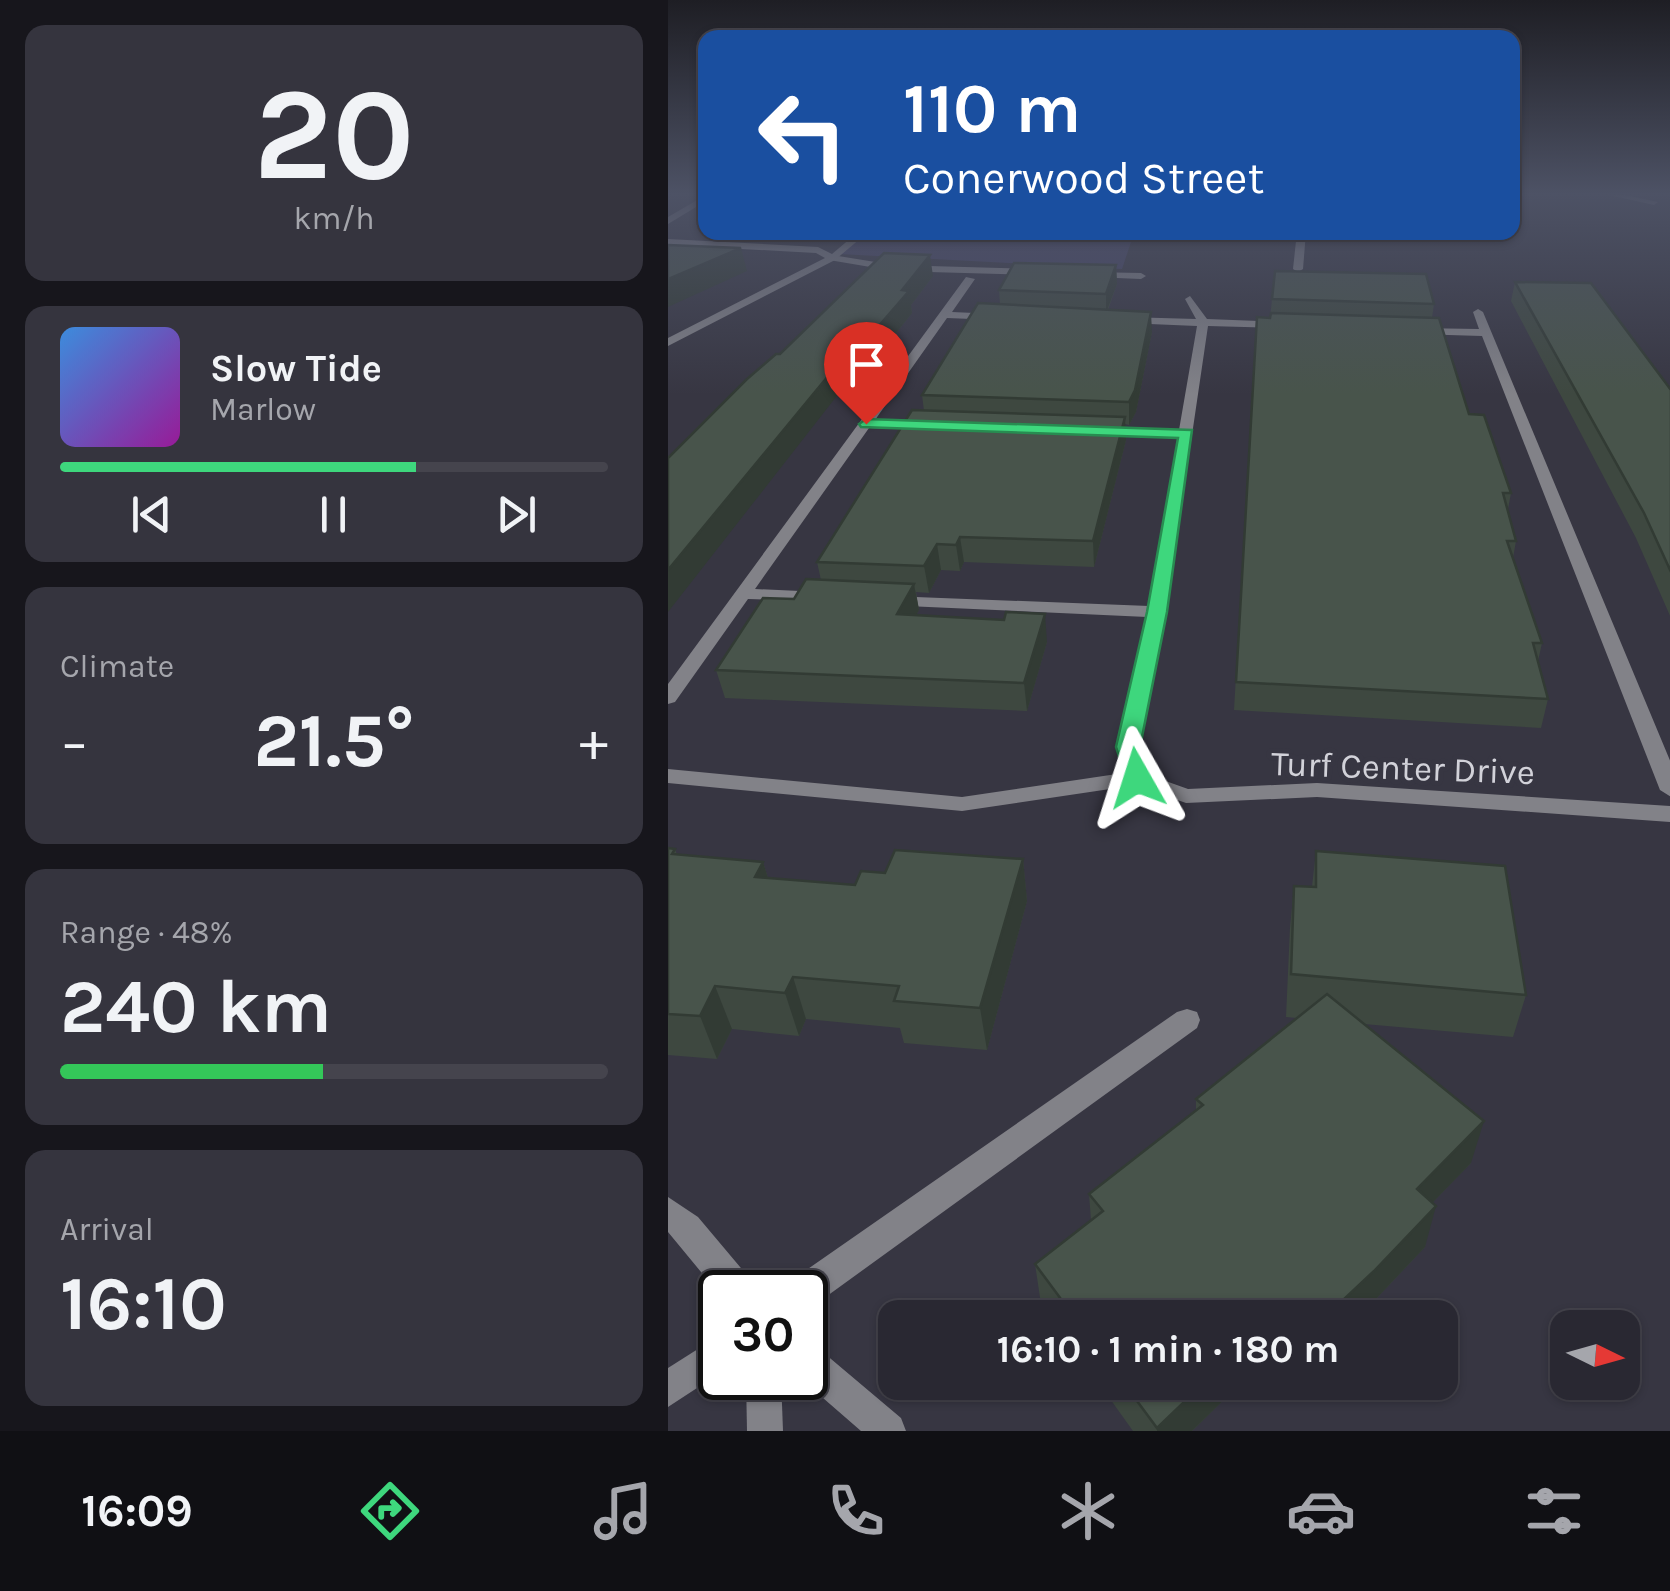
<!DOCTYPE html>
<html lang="en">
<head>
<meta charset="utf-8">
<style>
	:root { --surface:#292832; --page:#35343e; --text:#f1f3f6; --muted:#a5a6ac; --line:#45444d; --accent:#3ed77d }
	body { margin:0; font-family:Karla,sans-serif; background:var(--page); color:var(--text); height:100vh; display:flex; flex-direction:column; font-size:38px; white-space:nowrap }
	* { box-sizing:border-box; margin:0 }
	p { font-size:32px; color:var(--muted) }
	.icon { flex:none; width:55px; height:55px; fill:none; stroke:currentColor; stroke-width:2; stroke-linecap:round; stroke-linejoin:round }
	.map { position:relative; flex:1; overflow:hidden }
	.panel { display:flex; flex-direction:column; gap:25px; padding:25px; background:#17161c; width:668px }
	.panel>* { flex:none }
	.guide { position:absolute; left:30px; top:30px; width:822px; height:210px; border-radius:20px; box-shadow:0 2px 8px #0004,0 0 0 2px var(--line); background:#1a4fa0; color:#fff; overflow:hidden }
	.needle { width:65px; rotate:95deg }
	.fabs { position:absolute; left:882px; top:1310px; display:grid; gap:20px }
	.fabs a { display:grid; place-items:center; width:90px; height:90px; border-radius:20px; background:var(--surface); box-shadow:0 2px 8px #0004,0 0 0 2px var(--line); font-size:50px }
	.speed { position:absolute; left:30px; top:1270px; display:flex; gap:20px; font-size:50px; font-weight:700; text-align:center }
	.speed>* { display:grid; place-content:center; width:130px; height:130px; border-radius:50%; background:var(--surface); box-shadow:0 2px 8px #0004,0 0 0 2px var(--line); line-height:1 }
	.speed .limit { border:5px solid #111; border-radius:15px; background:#fff; color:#111 }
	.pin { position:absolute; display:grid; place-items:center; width:85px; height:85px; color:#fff; margin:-102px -42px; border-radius:50% 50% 50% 0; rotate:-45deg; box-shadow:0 0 10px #0007 }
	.pin .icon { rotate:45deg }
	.me { position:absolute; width:110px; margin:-55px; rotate:354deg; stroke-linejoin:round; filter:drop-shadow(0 0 8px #0008) }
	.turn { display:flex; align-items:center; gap:35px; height:210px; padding:0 40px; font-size:45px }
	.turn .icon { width:130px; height:130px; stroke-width:2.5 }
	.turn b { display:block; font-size:70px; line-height:85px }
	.big { font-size:75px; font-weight:700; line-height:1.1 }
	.panel .widget { flex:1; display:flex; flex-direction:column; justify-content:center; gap:15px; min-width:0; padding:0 35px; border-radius:20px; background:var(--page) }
	.panel .dial { align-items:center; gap:0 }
	.dial b { font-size:130px; line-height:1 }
	.song { display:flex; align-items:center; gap:30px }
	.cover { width:120px; height:120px; border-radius:15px; background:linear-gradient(135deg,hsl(210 70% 55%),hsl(300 70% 35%)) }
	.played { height:10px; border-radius:5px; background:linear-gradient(90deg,var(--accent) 65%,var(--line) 65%) }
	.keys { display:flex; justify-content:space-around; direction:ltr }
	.heat { display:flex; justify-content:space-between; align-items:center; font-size:55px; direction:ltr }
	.charge { height:15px; border-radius:8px; background:linear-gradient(90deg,#34c759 48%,var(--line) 0) }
	.trip { position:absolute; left:210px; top:1300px; width:580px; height:100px; border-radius:20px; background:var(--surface); box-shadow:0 2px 8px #0004,0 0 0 2px var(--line); font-weight:700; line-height:100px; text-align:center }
	.menu { display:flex; height:160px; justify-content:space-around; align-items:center; background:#101014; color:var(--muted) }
	.menu .icon { width:70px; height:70px }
	.menu .active { color:var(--accent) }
	.menu b { font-size:45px; color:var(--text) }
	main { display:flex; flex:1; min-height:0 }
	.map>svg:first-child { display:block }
</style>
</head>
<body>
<main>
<section class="panel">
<div class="widget dial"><b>20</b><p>km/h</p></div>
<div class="widget">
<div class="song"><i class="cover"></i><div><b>Slow Tide</b><p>Marlow</p></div></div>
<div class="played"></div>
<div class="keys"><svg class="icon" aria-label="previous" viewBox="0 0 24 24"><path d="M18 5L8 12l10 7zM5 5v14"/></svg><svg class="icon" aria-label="pause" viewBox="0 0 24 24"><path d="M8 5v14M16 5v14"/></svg><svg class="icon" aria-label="next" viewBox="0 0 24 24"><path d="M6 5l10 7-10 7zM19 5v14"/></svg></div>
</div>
<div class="widget"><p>Climate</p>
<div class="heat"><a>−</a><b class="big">21.5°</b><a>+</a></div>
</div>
<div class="widget"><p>Range · 48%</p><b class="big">240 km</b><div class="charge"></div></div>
<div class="widget"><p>Arrival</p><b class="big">16:10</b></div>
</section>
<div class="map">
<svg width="1003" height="1431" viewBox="0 0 1003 1431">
	<rect width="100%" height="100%" fill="#373642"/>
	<!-- green -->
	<polygon fill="#444264" points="199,233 466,233 454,269 171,254"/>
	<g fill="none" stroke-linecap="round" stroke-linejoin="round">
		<!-- service -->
		<g fill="#828288" fill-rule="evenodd">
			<polygon points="941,195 957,195 990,202 986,205"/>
			<polygon points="629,232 638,232 635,269 630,272 625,269"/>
			<polygon points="164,255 226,265 366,269 371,272 366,275 226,271 161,260"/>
			<polygon points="421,272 473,273 478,276 473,279 425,277"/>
			<polygon points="0,769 294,797 469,771 480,778 469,785 294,811 0,783"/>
		</g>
		<!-- minor -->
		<g fill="#828288" fill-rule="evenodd">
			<polygon points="38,195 38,201 0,224 0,217"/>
			<polygon points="190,232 200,232 167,260 0,346 0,338 157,258 148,253 0,245 0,239 150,247 164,254"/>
			<polygon points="298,277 307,279 284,312 329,314 334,317 329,320 279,318 207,420 261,422 268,426 261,430 201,428 87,589 154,592 160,593 163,597 160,601 80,599 7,702 0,704 0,684"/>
			<polygon points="522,296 539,319 614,322 620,325 614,328 540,326 498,612 470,747 478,774 520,789 649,783 1003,806 1003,822 649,797 518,803 461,783 450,747 479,617 216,605 213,601 222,596 481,606 510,438 430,435 423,431 430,427 511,430 529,326 458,323 452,320 458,317 528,319 517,299"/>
			<polygon points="810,309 815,312 1003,763 1003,797 992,790 814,336 747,334 741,331 747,328 811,329 805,312"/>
			<polygon points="519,1009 529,1012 532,1020 529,1028 148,1304 138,1308 138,1292 120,1292 124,1280 509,1012"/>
			<polygon points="0,1197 30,1217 83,1280 87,1292 52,1292 52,1295 0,1232"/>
			<polygon points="52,1335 52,1373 0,1407 0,1368"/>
			<polygon points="138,1343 150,1348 233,1418 238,1431 193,1431 132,1378 138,1378"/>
			<polygon points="78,1378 113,1378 115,1431 79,1431"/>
		</g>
	</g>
	<!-- wall -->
	<g fill="#3e4840">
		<polygon points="448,265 449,284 440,310 484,332 468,412 461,425 457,424 458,440 426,567 296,562 292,571 273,570 261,593 248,592 251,610 248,615 379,642 359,711 57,698 48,670 126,599 153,580 149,562 256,411 254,395 332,304 331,290"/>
		<polygon points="607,271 766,304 764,318 801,414 843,493 840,509 848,541 845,558 874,643 870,661 880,699 873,728 566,710 589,317 602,318"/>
		<polygon points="265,276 243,305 244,313 213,352 199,365 112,354"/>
		<polygon points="847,282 1003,390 1003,618 968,538 843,301"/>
		<polygon points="0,848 7,849 9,855 95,862 100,878 187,885 217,873 355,859 359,901 319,1050 236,1043 232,1028 138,1019 131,1036 64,1029 49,1059 0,1055"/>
		<polygon points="648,851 858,995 845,1037 696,1024 803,1163 764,1203 757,1247 690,1318 383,1318 373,1304 367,1264 423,1220 421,1194 528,1111 528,1099 629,1018 618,1017 622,928 626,886 644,887"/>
		<polygon points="430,1382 574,1382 524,1431 465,1431"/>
		<polygon points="586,1382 621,1382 601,1402"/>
	</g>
	<!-- shaded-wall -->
	<g fill="#323b34">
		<polygon points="73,248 79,271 0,307 0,279"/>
		<polygon points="262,255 265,276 243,305 244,313 213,352 199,365 194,341"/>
		<polygon points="448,265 449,284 438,313 438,294"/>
		<polygon points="483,312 484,332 468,412 461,425 461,402"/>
		<polygon points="189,341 193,365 0,612 0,570"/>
		<polygon points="457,417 458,440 426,567 425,541"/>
		<polygon points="292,537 296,562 292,571 288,545"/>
		<polygon points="269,544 273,570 261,593 256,566"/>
		<polygon points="246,584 251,610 234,641 229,614"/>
		<polygon points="377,614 379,642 359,711 356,683"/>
		<polygon points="355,859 359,901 319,1050 312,1008"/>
		<polygon points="95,862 108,904 87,877"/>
		<polygon points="125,977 138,1019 131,1036 117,993"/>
		<polygon points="47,986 64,1029 49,1059 32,1016"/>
		<polygon points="816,1121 803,1163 738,1230 749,1189"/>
		<polygon points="768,1206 757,1247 690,1318 656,1318"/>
		<polygon points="537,1382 574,1382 524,1431 489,1431 489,1428"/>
		<polygon points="604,1382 621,1382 601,1402"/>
	</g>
	<!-- building -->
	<g fill="#48544b" stroke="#323b34" stroke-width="2.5">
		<polygon points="0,245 73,248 0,279"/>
		<polygon points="216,253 262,255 234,290 241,291 209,328 194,341 189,341 0,570 0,458 79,379 108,354 112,354"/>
		<polygon points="346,263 448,265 438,294 331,290"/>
		<polygon points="607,271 758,274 766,304 604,299"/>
		<polygon points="847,282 923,283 1003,390 1003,572 976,513"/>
		<polygon points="310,303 483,312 467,390 461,402 254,395"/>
		<polygon points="603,313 771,318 801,414 816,415 843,493 835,493 848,541 839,541 874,643 865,643 880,699 568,682 589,317 602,318"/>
		<polygon points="244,410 457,417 425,541 292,537 288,545 269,544 256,566 149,562"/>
		<polygon points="138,579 246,584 229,614 336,620 338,612 377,614 356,683 48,670 95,598 126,599"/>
		<polygon points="0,848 7,849 4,854 95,862 87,877 187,885 193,871 217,873 227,850 355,859 312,1008 226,1001 231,986 125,977 117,993 47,986 32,1016 0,1014"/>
		<polygon points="648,851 837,866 858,995 623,974 626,886 648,887"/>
		<polygon points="659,994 816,1121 749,1189 768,1206 706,1271 656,1318 407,1318 367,1264 435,1211 421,1194 535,1105 528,1099"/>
		<polygon points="455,1382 537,1382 489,1428"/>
	</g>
	<!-- sky -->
	<linearGradient id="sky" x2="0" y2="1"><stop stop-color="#1e1e24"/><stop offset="0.49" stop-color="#4d5265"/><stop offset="1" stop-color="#4d5265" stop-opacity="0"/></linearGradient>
	<rect width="1003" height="395" fill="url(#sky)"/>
	<!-- route -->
	<polygon fill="#3ed77d" stroke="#288c51" stroke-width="2.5" points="198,419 524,430 499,612 472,747 481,778 478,784 460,784 448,747 479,612 510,438 193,427 191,424"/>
	<g text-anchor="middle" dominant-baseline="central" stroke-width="10" stroke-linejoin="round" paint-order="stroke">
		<!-- street labels -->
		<g font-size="35" fill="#d2d2d9" stroke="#373642">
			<text transform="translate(735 768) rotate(2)">Turf Center Drive</text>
		</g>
	</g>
</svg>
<div class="fabs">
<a><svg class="needle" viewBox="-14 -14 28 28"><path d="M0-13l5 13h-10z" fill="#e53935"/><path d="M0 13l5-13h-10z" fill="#a5a6ac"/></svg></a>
</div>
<div class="speed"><div class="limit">30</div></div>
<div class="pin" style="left:198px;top:424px;background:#d93025"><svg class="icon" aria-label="arrive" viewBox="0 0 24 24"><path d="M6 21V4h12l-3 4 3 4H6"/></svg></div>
<svg class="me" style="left:469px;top:778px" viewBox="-20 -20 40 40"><path d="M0-17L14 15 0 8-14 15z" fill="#3ed77d" stroke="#fff" stroke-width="4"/></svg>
<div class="trip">16:10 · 1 min · 180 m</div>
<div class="guide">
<div class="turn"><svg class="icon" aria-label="left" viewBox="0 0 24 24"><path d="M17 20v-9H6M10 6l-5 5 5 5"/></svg><div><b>110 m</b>Conerwood Street</div></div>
</div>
</div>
</main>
<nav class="menu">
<b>16:09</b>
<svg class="icon active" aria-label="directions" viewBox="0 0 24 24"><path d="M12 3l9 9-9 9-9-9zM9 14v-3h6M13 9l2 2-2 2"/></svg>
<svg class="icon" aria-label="music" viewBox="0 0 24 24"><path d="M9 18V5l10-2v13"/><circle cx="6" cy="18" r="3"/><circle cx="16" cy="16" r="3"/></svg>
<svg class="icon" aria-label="phone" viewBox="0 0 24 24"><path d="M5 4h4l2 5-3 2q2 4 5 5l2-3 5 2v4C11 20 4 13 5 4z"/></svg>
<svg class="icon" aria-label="climate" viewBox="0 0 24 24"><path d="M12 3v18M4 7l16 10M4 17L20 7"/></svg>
<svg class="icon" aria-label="car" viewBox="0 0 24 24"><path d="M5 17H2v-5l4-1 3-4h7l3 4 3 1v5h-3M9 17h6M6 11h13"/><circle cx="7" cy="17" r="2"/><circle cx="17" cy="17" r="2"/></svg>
<svg class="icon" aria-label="filters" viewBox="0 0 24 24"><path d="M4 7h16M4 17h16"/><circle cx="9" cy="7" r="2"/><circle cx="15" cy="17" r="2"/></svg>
</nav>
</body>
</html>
